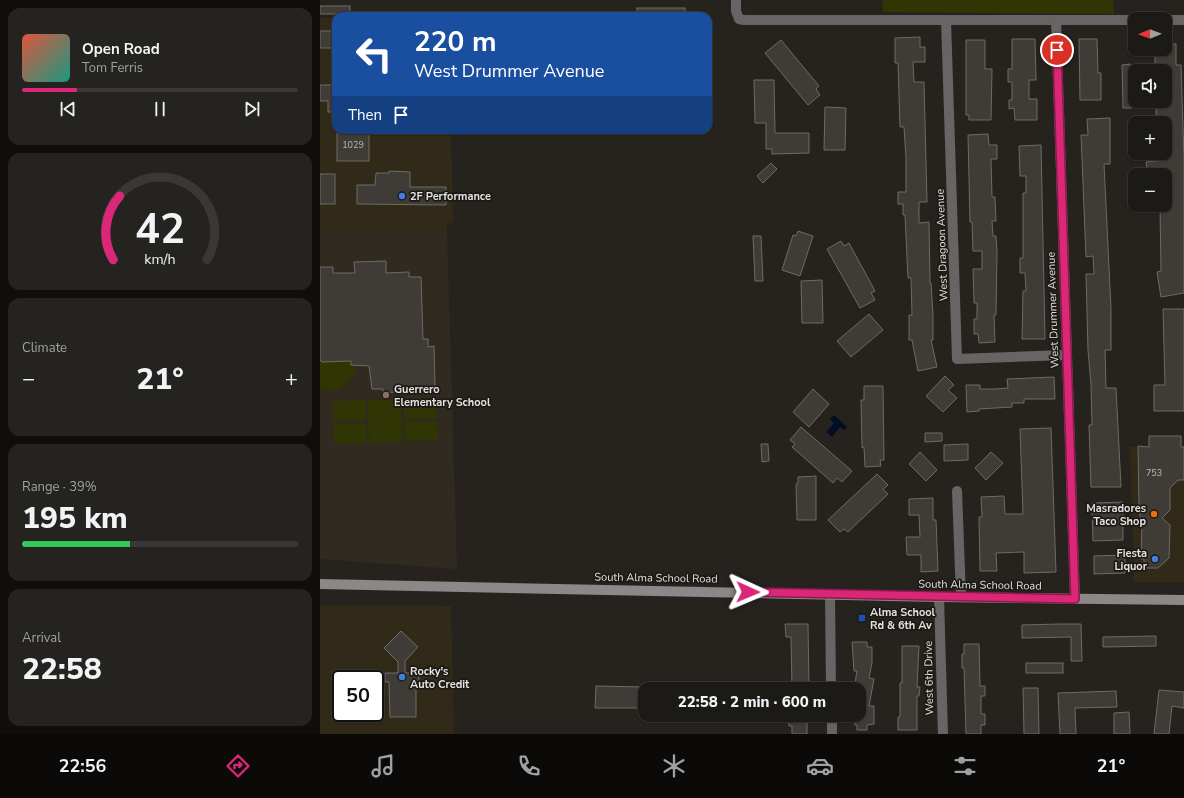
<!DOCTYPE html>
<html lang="en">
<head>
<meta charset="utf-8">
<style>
	:root { --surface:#1c1a17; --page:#252320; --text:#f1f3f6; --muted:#a0a1a1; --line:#3a3836; --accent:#db2777 }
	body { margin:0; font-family:"Nunito Sans",sans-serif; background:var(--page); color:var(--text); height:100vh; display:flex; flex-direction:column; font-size:15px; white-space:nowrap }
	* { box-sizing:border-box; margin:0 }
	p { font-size:13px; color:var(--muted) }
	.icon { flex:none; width:22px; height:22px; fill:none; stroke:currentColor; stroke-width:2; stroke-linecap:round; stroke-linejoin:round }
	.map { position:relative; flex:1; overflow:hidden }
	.drawer { display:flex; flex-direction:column; gap:8px; padding:8px; background:#0f0e0d; width:320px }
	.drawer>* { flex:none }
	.guide { position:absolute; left:12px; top:12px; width:380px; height:122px; border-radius:12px; box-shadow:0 1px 3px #0004,0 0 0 1px var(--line); background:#1a4fa0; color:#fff; overflow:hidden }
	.needle { width:26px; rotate:269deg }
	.buttons { position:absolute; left:808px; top:12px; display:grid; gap:8px }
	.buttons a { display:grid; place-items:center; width:44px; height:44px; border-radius:8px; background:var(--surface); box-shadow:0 1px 3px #0004,0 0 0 1px var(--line); font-size:20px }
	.speed { position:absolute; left:12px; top:670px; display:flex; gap:8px; font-size:20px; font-weight:700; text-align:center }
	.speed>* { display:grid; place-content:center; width:52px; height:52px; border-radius:50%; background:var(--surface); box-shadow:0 1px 3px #0004,0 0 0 1px var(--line); line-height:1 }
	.speed .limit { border:2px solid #111; border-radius:6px; background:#fff; color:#111 }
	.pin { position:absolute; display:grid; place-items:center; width:34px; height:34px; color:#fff; margin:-17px; border:2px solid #fff; border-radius:50%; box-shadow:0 1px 4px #0007 }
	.me { position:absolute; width:44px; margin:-22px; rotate:91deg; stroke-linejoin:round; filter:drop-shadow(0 0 3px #0008) }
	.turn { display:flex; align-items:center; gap:14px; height:84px; padding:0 16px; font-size:18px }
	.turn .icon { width:52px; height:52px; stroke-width:2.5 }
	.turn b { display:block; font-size:28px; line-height:34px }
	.then { display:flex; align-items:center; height:38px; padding:0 16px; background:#0003; gap:8px; font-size:15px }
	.big { font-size:30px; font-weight:800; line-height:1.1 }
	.drawer .tile { flex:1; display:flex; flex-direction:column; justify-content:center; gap:6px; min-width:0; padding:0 14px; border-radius:12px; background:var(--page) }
	.drawer .dial { align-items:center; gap:0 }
	.dial svg { height:104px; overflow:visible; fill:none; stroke:var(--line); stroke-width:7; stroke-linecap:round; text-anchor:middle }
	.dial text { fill:var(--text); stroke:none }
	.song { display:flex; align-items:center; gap:12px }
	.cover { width:48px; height:48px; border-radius:6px; background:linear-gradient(135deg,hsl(10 70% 55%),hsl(170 70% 35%)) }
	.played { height:4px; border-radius:2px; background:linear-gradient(90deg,var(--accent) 20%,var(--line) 20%) }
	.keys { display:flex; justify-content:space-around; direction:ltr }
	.heat { display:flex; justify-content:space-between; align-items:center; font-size:22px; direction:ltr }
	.charge { height:6px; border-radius:3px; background:linear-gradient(90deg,#34c759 39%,var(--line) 0) }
	.trip { position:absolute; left:318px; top:682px; width:228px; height:40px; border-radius:12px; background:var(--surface); box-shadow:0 1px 3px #0004,0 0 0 1px var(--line); font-weight:800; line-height:40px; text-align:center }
	.tabs { display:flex; height:64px; justify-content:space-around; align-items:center; background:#0b0a09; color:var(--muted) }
	.tabs .icon { width:28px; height:28px }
	.tabs .selected { color:var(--accent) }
	.tabs b { font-size:18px; color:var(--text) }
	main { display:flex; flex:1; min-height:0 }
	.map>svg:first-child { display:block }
</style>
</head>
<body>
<main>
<section class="drawer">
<div class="tile">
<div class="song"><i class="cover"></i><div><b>Open Road</b><p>Tom Ferris</p></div></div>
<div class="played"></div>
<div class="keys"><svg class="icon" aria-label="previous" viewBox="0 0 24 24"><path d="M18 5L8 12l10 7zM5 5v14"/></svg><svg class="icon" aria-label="pause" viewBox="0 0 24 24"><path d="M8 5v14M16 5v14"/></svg><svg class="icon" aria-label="next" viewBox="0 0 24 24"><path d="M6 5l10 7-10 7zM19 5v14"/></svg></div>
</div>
<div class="tile dial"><svg viewBox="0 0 100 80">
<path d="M14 69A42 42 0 1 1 86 69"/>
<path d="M14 69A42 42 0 0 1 19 20" stroke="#db2777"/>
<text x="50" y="56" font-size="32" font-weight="700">42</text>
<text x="50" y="72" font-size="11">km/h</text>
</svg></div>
<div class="tile"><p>Climate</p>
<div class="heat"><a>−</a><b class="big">21°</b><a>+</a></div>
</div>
<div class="tile"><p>Range · 39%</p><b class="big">195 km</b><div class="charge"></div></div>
<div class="tile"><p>Arrival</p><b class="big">22:58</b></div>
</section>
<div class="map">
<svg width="864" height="734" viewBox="0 0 864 734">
	<rect width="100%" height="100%" fill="#26231f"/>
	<!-- commercial -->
	<g fill="#322a19" fill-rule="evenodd">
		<polygon points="0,18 16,18 16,130 131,130 133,223 127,223 127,231 0,229"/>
		<polygon points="810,447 864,447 864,582 814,582"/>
		<path d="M0,605L131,606L134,734H0ZM21,679H55V713H21Z"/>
	</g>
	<!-- built -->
	<polygon fill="#312a21" points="0,229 127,231 137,569 0,559"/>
	<!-- green -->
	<g fill="#2f3604">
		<polygon points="562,0 793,0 794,14 563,12"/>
		<polygon points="0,360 2,362 31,361 31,365 35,365 36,373 19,390 4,390 0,386"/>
		<polygon points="117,398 117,418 84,419 84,399"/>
		<polygon points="81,399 82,442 49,443 48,400"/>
		<polygon points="46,400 46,420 13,420 13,401"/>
		<polygon points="117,421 118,440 85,441 84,422"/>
		<polygon points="46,423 47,443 14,444 13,424"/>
	</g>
	<!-- water -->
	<polygon fill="#000f24" points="514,415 527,427 524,430 520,427 512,437 506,432 514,423 510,419"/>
	<!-- building -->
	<g fill="#3f3c38" stroke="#6e6a65">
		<rect x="0" y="6" width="30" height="8"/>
		<rect x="317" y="8" width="48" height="8"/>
		<rect x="0" y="31" width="16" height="17"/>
		<polygon points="600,37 600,47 605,47 605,62 593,62 594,82 604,82 607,202 599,202 599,223 609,222 610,283 611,283 613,314 613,340 611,340 617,367 598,371 592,340 589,340 589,315 592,315 591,278 588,278 585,215 583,215 583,204 578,204 578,192 586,192 586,158 584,127 580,127 578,63 575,63 575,38"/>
		<polygon points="692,39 715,39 716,80 709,80 709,99 717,99 717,120 695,120 694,108 689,109 689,100 692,100 692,82 688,82 688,69 692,69"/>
		<polygon points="759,39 777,39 778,73 781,73 781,100 760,100"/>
		<polygon points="461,40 499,86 496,89 500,95 488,105 445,53"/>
		<polygon points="646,40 665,40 665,69 672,69 671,120 649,120 649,115 646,115"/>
		<polygon points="845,44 856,44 856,65 861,65 864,159 864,293 841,297 837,272 841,271 840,205 845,205 845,175 828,175 826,162 845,160 845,123 836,123 836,101 845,101 845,71 835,71 835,49 845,49"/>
		<polygon points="810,64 812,108 803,108 802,65"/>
		<polygon points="434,80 454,80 455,133 489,133 489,153 452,154 452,149 446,149 446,123 435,123"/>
		<polygon points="0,85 16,85 16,112 8,112 8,101 0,101"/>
		<polygon points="505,107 526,108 525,150 504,150"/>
		<polygon points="790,118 790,164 784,164 791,309 791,350 785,350 786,388 796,388 801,487 771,487 769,425 772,425 771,384 768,350 766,274 774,274 773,256 766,257 761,135 768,135 767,119"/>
		<rect x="17" y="130" width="32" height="31"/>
		<polygon points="668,134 669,145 677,145 677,159 671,159 672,197 675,197 676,221 672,221 673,236 676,236 677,252 676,315 674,315 675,342 659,343 658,334 654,334 654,319 657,319 657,303 654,303 653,269 662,269 662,251 653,251 652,222 650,222 648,135"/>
		<polygon points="721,145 725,339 702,339 703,291 706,291 705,273 700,273 700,258 703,258 703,193 706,193 706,176 700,176 699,146"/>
		<polygon points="451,163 457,169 443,183 437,176"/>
		<polygon points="69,171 90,172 90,187 126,187 126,205 37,204 37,185 55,185 56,173 69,173"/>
		<rect x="0" y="174" width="15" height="30"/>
		<polygon points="478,231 493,236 480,276 462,270 473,235 476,236"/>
		<polygon points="433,236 441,236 443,281 435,281"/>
		<polygon points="521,241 524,246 529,243 555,291 551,293 555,300 540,308 507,249"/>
		<polygon points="66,261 66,273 89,272 89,277 101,277 103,339 108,339 108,347 114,346 115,388 103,389 103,392 94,392 93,389 74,390 74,392 63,393 63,389 52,389 49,366 31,365 31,361 2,362 0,360 0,267 13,267 13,273 35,273 34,262"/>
		<polygon points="502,280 503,323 482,323 481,281"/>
		<polygon points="843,309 864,309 864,411 834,411 834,385 845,385"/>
		<polygon points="549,314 563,330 531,357 517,341"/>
		<polygon points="625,376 634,385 628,390 637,398 623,412 606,396"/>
		<polygon points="734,377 735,399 704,399 704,403 692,403 692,407 659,409 659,411 647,412 646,385 660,385 660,389 676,389 688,388 687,379"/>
		<polygon points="544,386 563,386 564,460 560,460 561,466 545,467 544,447 542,448 541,400 544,400"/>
		<polygon points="493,389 509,404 489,427 473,412"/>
		<polygon points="481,427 532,471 522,482 517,478 513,483 472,447 475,444 470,440"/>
		<polygon points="731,428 736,572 704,573 704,552 676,553 677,571 660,571 659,517 662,517 661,497 684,496 685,514 703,514 700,429"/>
		<polygon points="605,433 622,433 622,441 605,442"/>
		<polygon points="829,436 861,436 861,447 864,447 864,480 858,480 850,488 850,510 842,518 850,525 849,558 838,568 824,568 824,559 821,559 822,522 820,522 820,505 819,505 818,446 829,447"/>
		<polygon points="441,444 448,444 449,461 442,462"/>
		<polygon points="648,444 648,460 624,461 624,445"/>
		<polygon points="600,452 617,470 606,481 589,464"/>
		<polygon points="671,452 683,463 666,480 655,468"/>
		<polygon points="557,474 568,485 563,489 568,494 528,532 524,529 520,532 508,520"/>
		<polygon points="496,476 496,520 477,520 476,484 478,483 478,477"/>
		<polygon points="613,498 613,520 616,520 618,571 601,572 601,555 587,555 586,537 600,537 599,515 589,515 589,499"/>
		<polygon points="803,502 803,540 773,541 772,503"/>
		<polygon points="805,555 805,573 774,574 774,556"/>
		<polygon points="465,624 488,624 489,689 472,689 471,637 466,637"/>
		<polygon points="739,624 761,624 762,661 751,661 751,637 702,638 702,625"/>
		<polygon points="81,631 98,647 85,661 85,673 99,673 99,682 96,682 96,717 70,717 69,682 65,682 65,673 78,673 78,662 64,648"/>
		<polygon points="836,636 836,646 783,647 783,637"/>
		<polygon points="532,642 547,642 547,647 552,647 552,663 549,678 554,679 549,706 554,706 554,724 547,725 547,730 537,730 537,725 535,725 535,715 539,715 539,689 534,689 537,671 534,671"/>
		<polygon points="644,644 659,644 660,686 665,686 665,696 661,696 661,714 665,714 665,725 661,725 661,734 646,734 644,668 642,668 642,654 644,654"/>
		<polygon points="582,646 599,646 597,687 600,687 599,696 597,696 597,730 578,730 578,717 580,717 580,683 582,683"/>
		<rect x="706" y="663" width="37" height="10"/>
		<polygon points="276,686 324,687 323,708 275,708"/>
		<polygon points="703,688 718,688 719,734 704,734"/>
		<polygon points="839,690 864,692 864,708 852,706 849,734 834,734"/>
		<polygon points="796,691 797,707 755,708 756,734 740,734 738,693"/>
		<polygon points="809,712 810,734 794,734 794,713"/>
		<polygon points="468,715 487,715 487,734 472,734 472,726 469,726"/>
	</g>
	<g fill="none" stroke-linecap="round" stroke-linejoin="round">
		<!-- street -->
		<g stroke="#666464" stroke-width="10">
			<polyline points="416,0 416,11 419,19 424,20 815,20"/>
			<polyline points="626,20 637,359 747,355"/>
			<polyline points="736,20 755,599"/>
			<polyline points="845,20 864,20"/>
			<polyline points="637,491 641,597"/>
			<polyline points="510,594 511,689"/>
			<polyline points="619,597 623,734"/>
			<polyline points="512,715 512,734"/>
		</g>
		<!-- secondary -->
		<polyline stroke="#8c8889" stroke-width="10" points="0,584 619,597 864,600"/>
	</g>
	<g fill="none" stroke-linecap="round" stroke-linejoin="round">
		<defs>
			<polyline id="route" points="428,592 755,599 737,50"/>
		</defs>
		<!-- route casing -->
		<use href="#route" stroke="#8e194d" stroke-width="10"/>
		<!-- route -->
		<use href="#route" stroke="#db2777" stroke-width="7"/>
	</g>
	<!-- markers -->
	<g fill="#3f7fe0" stroke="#1d1a16" stroke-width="1.5">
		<circle cx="82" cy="196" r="4"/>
		<circle cx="835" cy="559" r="4"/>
		<circle cx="82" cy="677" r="4"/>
	</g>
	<circle fill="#8d6e63" stroke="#1d1a16" stroke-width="1.5" cx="66" cy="395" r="4"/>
	<circle fill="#e8710a" stroke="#1d1a16" stroke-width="1.5" cx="834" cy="514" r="4"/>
	<rect fill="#1a4fb4" stroke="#1d1a16" stroke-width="1.5" x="538" y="614" width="8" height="8" rx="2"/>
	<g text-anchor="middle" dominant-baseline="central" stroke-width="3.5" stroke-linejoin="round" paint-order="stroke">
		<!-- number labels -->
		<g font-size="9" fill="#bbb8b5">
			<text x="33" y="145">1029</text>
			<text x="834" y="473">753</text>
		</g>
		<!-- poi labels -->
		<g font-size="11" font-weight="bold" fill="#e4e2df" stroke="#1d1a16" text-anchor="start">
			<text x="90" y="196">2F Performance</text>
			<text x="74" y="389">Guerrero<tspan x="74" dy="13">Elementary School</tspan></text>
			<text x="826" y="508" text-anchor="end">Masradores<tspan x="826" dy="13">Taco Shop</tspan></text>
			<text x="827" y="553" text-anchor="end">Fiesta<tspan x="827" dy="13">Liquor</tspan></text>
			<text x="550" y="612">Alma School<tspan x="550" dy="13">Rd &amp; 6th Av</tspan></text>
			<text x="90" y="671">Rocky's<tspan x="90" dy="13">Auto Credit</tspan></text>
		</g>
		<!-- street labels -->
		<g font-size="11" fill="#e4e2df" stroke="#1d1a16">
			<text transform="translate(622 245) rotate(-92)">West Dragoon Avenue</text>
			<text transform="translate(733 310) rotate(-92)">West Drummer Avenue</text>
			<text transform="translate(336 578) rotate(1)">South Alma School Road</text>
			<text transform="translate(660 585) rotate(1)">South Alma School Road</text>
			<text transform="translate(609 678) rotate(-91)">West 6th Drive</text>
		</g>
	</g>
</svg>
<div class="buttons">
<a><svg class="needle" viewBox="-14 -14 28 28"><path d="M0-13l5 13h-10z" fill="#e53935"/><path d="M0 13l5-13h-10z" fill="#a0a1a1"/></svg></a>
<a><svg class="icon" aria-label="sound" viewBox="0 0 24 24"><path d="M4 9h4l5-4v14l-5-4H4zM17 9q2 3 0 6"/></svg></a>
<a>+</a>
<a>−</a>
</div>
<div class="speed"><div class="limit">50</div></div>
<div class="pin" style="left:737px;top:50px;background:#d93025"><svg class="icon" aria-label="arrive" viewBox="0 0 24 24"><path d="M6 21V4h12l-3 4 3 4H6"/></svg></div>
<svg class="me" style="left:428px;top:592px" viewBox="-20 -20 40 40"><path d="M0-17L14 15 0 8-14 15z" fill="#db2777" stroke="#fff" stroke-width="4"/></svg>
<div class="trip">22:58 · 2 min · 600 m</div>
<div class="guide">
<div class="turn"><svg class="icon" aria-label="left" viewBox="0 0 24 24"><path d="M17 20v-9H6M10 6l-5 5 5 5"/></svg><div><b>220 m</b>West Drummer Avenue</div></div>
<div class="then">Then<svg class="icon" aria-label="arrive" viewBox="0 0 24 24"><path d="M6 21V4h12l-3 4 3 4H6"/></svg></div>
</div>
</div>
</main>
<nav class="tabs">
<b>22:56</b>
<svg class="icon selected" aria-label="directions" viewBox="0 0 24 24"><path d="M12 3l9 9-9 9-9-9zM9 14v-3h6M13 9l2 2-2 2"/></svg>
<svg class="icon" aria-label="music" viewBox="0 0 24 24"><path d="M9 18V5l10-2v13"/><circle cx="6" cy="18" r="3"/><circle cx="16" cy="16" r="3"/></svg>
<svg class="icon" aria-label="phone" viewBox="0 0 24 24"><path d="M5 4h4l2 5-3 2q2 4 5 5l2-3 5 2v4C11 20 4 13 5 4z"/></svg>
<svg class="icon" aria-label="climate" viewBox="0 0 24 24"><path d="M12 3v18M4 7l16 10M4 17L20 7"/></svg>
<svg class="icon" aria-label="car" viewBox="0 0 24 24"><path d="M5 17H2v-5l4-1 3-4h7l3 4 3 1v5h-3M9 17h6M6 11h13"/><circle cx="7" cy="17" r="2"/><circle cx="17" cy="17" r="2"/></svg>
<svg class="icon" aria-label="filters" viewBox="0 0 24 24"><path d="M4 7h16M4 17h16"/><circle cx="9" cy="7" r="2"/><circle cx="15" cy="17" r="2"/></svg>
<b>21°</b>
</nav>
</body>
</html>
